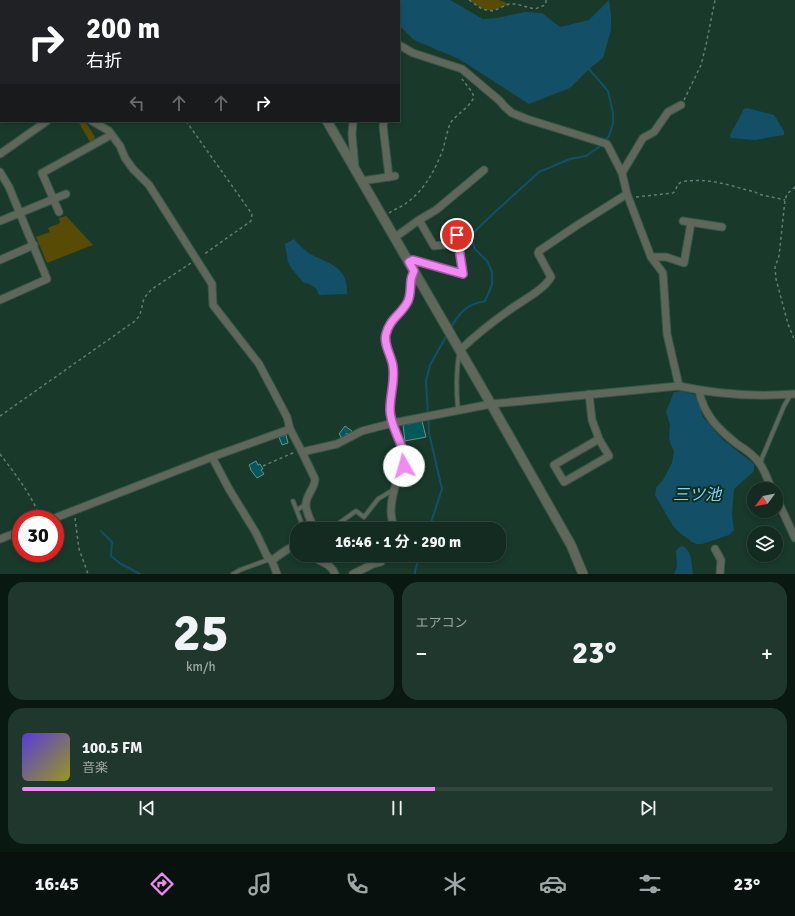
<!DOCTYPE html>
<html lang="ja">
<head>
<meta charset="utf-8">
<style>
	:root { --surface:#132b20; --page:#20372d; --text:#f1f3f6; --muted:#9da7a5; --line:#32473e; --accent:#f28af3 }
	body { margin:0; font-family:Signika,"Noto Sans JP",sans-serif; background:var(--page); color:var(--text); height:100vh; display:flex; flex-direction:column; font-size:15px; white-space:nowrap }
	* { box-sizing:border-box; margin:0 }
	p { font-size:13px; color:var(--muted) }
	.icon { flex:none; width:22px; height:22px; fill:none; stroke:currentColor; stroke-width:2; stroke-linecap:round; stroke-linejoin:round }
	.map { position:relative; height:574px; overflow:hidden }
	.side { display:flex; flex-direction:column; gap:8px; padding:8px; background:#0a1812; flex:1 }
	.side>* { flex:none }
	.hud { position:absolute; left:0px; top:0px; width:400px; height:122px; box-shadow:0 2px 6px #0003,0 0 0 1px var(--line); background:#202124; color:#fff; overflow:hidden }
	.needle { width:26px; rotate:238deg }
	.fabs { position:absolute; left:747px; top:482px; display:grid; gap:8px }
	.fabs a { display:grid; place-items:center; width:36px; height:36px; border-radius:50%; background:var(--surface); box-shadow:0 2px 6px #0003,0 0 0 1px var(--line); font-size:20px }
	.speed { position:absolute; left:12px; top:510px; display:flex; gap:8px; font-size:20px; font-weight:700; text-align:center }
	.speed>* { display:grid; place-content:center; width:52px; height:52px; border-radius:50%; background:var(--surface); box-shadow:0 2px 6px #0003,0 0 0 1px var(--line); line-height:1 }
	.speed .limit { border:6px solid #d22; background:#fff; color:#111 }
	.pin { position:absolute; display:grid; place-items:center; width:34px; height:34px; color:#fff; margin:-17px; border:2px solid #fff; border-radius:50%; box-shadow:0 1px 4px #0007 }
	.me { position:absolute; width:44px; margin:-22px; rotate:353deg; stroke-linejoin:round; filter:drop-shadow(0 0 3px #0008) }
	.turn { display:flex; align-items:center; gap:14px; height:84px; padding:0 20px; font-size:18px }
	.turn .icon { width:52px; height:52px; stroke-width:2.5 }
	.turn b { display:block; font-size:28px; line-height:34px }
	.lanes { display:flex; align-items:center; height:38px; padding:0 20px; background:#0003; justify-content:center; gap:20px; direction:ltr }
	.lanes .off { opacity:.35 }
	.big { font-size:30px; font-weight:700; line-height:1.1 }
	.side .widget { flex:1; display:flex; flex-direction:column; justify-content:center; gap:6px; min-width:0; padding:0 14px; border-radius:16px; background:var(--page) }
	.side .dial { align-items:center; gap:0 }
	.dial b { font-size:52px; line-height:1 }
	.song { display:flex; align-items:center; gap:12px }
	.cover { width:48px; height:48px; border-radius:6px; background:linear-gradient(135deg,hsl(250 70% 55%),hsl(60 70% 35%)) }
	.played { height:4px; border-radius:2px; background:linear-gradient(90deg,var(--accent) 55%,var(--line) 55%) }
	.keys { display:flex; justify-content:space-around; direction:ltr }
	.heat { display:flex; justify-content:space-between; align-items:center; font-size:22px; direction:ltr }
	.side .tiles { flex:1; display:grid; gap:8px; grid-template-columns:1fr 1fr }
	.widget:last-child { grid-column:span 2 }
	.trip { position:absolute; left:290px; top:522px; width:216px; height:40px; border-radius:16px; background:var(--surface); box-shadow:0 2px 6px #0003,0 0 0 1px var(--line); font-weight:700; line-height:40px; text-align:center }
	.dock { display:flex; height:64px; justify-content:space-around; align-items:center; background:#08110d; color:var(--muted) }
	.dock .icon { width:28px; height:28px }
	.dock .selected { color:var(--accent) }
	.dock b { font-size:18px; color:var(--text) }
	.map>svg:first-child { display:block }
</style>
</head>
<body>
<div class="map">
<svg width="795" height="574" viewBox="0 0 795 574">
	<rect width="100%" height="100%" fill="#19392b"/>
	<!-- green -->
	<g fill="#574b06">
		<path d="M469,0H499L509,4C488,13 488,13 469,0Z"/>
		<polygon points="78,121 85,121 95,137 94,140 90,142"/>
		<polygon points="66,216 93,245 47,263 36,237 50,232 48,228 60,223 59,218"/>
	</g>
	<!-- water -->
	<g fill="#135068">
		<polygon points="379,0 450,0 483,19 497,18 525,12 542,13 560,27 589,20 609,0 611,14 611,30 603,58 589,69 570,88 529,104 459,59 414,40 399,25 399,1 380,1"/>
		<polygon points="747,108 774,115 784,131 784,135 755,140 731,138 730,135 744,109"/>
		<path d="M294,239C298,245 305,250 310,254C323,261 342,265 346,282C347,286 347,290 347,294L319,295L316,288L309,284L303,282L292,269L288,262L285,244Z"/>
		<polygon points="681,391 693,394 697,398 703,417 722,439 754,464 754,471 734,489 732,515 734,530 729,535 702,544 696,544 692,542 680,533 673,526 655,495 656,488 663,480 672,463 674,451 671,445 669,439 670,424 666,412 674,392"/>
		<path d="M683,546C693,553 691,563 693,574H674L677,567L676,551L679,547Z"/>
	</g>
	<g fill="none" stroke-linecap="round" stroke-linejoin="round">
		<!-- stream -->
		<g stroke="#135068" stroke-width="2">
			<path d="M450,329C460,312 465,305 485,301L492,285V272L487,261L475,249L472,241L474,232L496,211L539,172L570,159L586,156L599,147L609,136L613,124V113L608,91L589,69"/>
			<polyline points="429,529 442,489 429,433 426,381 430,365 447,335"/>
			<polyline points="101,531 112,542 111,556 121,564 140,574"/>
			<polyline points="415,574 415,571 420,555"/>
		</g>
	</g>
	<!-- building -->
	<g fill="#01595a" stroke="#679090">
		<polygon points="422,421 426,437 405,441 403,425"/>
		<polygon points="345,426 352,431 349,435 347,433 344,437 343,438 340,436 340,434 339,434"/>
		<polygon points="286,435 288,443 282,445 279,437"/>
		<polygon points="256,461 258,465 260,464 263,469 261,470 264,474 257,478 250,469 251,469 249,465"/>
	</g>
	<g fill="none" stroke-linecap="round" stroke-linejoin="round">
		<defs>
			<g id="service">
				<path d="M458,410C456,390 456,373 459,353"/>
				<polyline points="761,463 762,458 784,406 791,394"/>
				<polyline points="293,501 304,529"/>
				<polyline points="297,510 306,504"/>
				<polyline points="331,529 356,511 364,517 378,499 393,490"/>
				<polyline points="233,574 240,570 270,559"/>
			</g>
			<g id="minor">
				<polyline points="109,0 110,1"/>
				<polyline points="79,1 81,0"/>
				<polyline points="146,1 148,0"/>
				<polyline points="364,1 365,0"/>
				<polyline points="399,45 413,53 462,69 500,101 504,106 512,113 527,119 607,144 622,173 627,194 651,257 663,273 667,334 679,386"/>
				<polyline points="92,121 109,131 120,146 125,158 133,169 149,185 212,284 213,305 259,364 287,417 290,429"/>
				<polyline points="353,121 352,134 355,168"/>
				<polyline points="384,121 383,126 389,177"/>
				<polyline points="0,154 47,121"/>
				<polyline points="0,172 9,187 47,279 0,300"/>
				<polyline points="622,173 643,138 654,132 668,112 681,105"/>
				<polyline points="361,181 395,176"/>
				<polyline points="59,212 42,173 111,135"/>
				<polyline points="419,220 434,246 459,243"/>
				<polyline points="0,221 66,194"/>
				<polyline points="683,221 722,227"/>
				<polyline points="394,238 419,220 436,210 484,170"/>
				<polyline points="651,257 666,257 684,263 691,223"/>
				<polyline points="0,260 34,245"/>
				<polyline points="409,262 413,260 463,274 457,235"/>
				<path d="M460,350C475,336 491,323 508,311C521,301 543,291 551,277L538,253L539,251L576,226L627,194"/>
				<path d="M699,391C704,415 718,429 737,444C745,449 755,456 760,464C765,471 768,481 772,489"/>
				<polyline points="589,394 592,420 599,439 609,456 564,482 554,465 599,439"/>
				<path d="M302,452L315,479C315,488 306,495 306,504C305,511 312,522 314,529"/>
				<polyline points="212,457 229,489 256,533 267,556 272,561 277,574"/>
				<polyline points="776,497 795,538"/>
				<path d="M52,519L212,457L290,429L302,452L337,444L362,431L393,423L491,404L679,386C719,395 754,397 795,394"/>
				<path d="M394,529C393,523 391,517 391,511C391,503 393,494 395,487C397,479 404,473 404,464C404,445 392,430 390,411C389,397 395,381 393,366C391,356 385,346 386,336C387,320 402,314 408,301C411,294 410,287 411,280C412,277 413,274 414,271"/>
				<polyline points="0,539 21,531"/>
				<polyline points="715,549 721,560 720,574"/>
				<path d="M311,555C319,562 331,563 335,574"/>
				<path d="M272,561C280,553 288,549 297,544"/>
				<polyline points="353,574 373,564 381,562"/>
			</g>
			<g id="tertiary">
				<polyline points="257,0 258,1"/>
				<polyline points="327,121 491,404 571,545 583,574"/>
			</g>
		</defs>
		<!-- service casing -->
		<use href="#service" stroke="#385649" stroke-width="5.5"/>
		<!-- minor casing -->
		<use href="#minor" stroke="#385649" stroke-width="9"/>
		<!-- tertiary casing -->
		<use href="#tertiary" stroke="#385649" stroke-width="11"/>
		<!-- path -->
		<g stroke="#627d71" stroke-width="1.5" stroke-dasharray="3 3" stroke-linecap="butt">
			<polyline points="469,0 482,9 487,10 493,11 509,4 516,4 535,9 545,5 546,2 546,0"/>
			<polyline points="684,100 701,65 706,45 715,0"/>
			<polyline points="186,121 252,214 251,221 203,255"/>
			<polyline points="795,187 787,194 785,200 779,256 775,267 776,279 788,324 795,341"/>
			<path d="M636,197L673,193C677,190 676,185 680,183C682,181 686,181 689,181C711,178 734,187 755,192L758,194L785,200"/>
			<path d="M389,213C393,210 398,208 402,206C423,193 435,171 443,149C445,142 448,127 451,122C458,113 469,108 474,97L472,92L462,79"/>
			<polyline points="0,416 135,321 140,315 144,298 152,289 191,263"/>
			<path d="M0,454C16,475 31,494 41,519"/>
			<polyline points="263,466 295,452"/>
			<polyline points="75,518 79,549 88,574"/>
		</g>
		<!-- service -->
		<use href="#service" stroke="#5f665a" stroke-width="3.5"/>
		<!-- minor -->
		<use href="#minor" stroke="#5f665a" stroke-width="7"/>
		<!-- tertiary -->
		<use href="#tertiary" stroke="#5f665a" stroke-width="9"/>
	</g>
	<g fill="none" stroke-linecap="round" stroke-linejoin="round">
		<defs>
			<path id="route" d="M404,466C403,459 403,452 401,445C397,434 390,422 390,410C390,395 395,381 393,367C392,356 383,345 386,334C390,318 402,314 408,301C411,294 410,287 411,280C411,277 413,274 414,271L409,262L413,260L463,274L457,235"/>
		</defs>
		<!-- route casing -->
		<use href="#route" stroke="#9d5a9e" stroke-width="10"/>
		<!-- route -->
		<use href="#route" stroke="#f28af3" stroke-width="7"/>
	</g>
	<g text-anchor="middle" dominant-baseline="central" stroke-width="4" stroke-linejoin="round" paint-order="stroke">
		<!-- water labels -->
		<g font-size="16" font-style="italic" fill="#82d3f8" stroke="#0e2e21">
			<text x="697" y="495">三ツ池</text>
		</g>
	</g>
</svg>
<div class="fabs">
<a><svg class="needle" viewBox="-14 -14 28 28"><path d="M0-13l5 13h-10z" fill="#e53935"/><path d="M0 13l5-13h-10z" fill="#9da7a5"/></svg></a>
<a><svg class="icon" aria-label="layers" viewBox="0 0 24 24"><path d="M12 4l9 5-9 5-9-5zM3 14l9 5 9-5"/></svg></a>
</div>
<div class="speed"><div class="limit">30</div></div>
<div class="pin" style="left:457px;top:235px;background:#d93025"><svg class="icon" aria-label="arrive" viewBox="0 0 24 24"><path d="M6 21V4h12l-3 4 3 4H6"/></svg></div>
<svg class="me" style="left:404px;top:466px" viewBox="-20 -20 40 40"><circle r="19" fill="#fff"/><path d="M0-13L10 11 0 6-10 11z" fill="#f28af3"/></svg>
<div class="trip">16:46 · 1 分 · 290 m</div>
<div class="hud">
<div class="turn"><svg class="icon" aria-label="right" viewBox="0 0 24 24"><path d="M7 20v-9h11M14 6l5 5-5 5"/></svg><div><b>200 m</b>右折</div></div>
<div class="lanes"><svg class="icon off" aria-label="left" viewBox="0 0 24 24"><path d="M17 20v-9H6M10 6l-5 5 5 5"/></svg><svg class="icon off" aria-label="ahead" viewBox="0 0 24 24"><path d="M12 20V5M6 11l6-6 6 6"/></svg><svg class="icon off" aria-label="ahead" viewBox="0 0 24 24"><path d="M12 20V5M6 11l6-6 6 6"/></svg><svg class="icon" aria-label="right" viewBox="0 0 24 24"><path d="M7 20v-9h11M14 6l5 5-5 5"/></svg></div>
</div>
</div>
<section class="side">
<div class="tiles">
<div class="widget dial"><b>25</b><p>km/h</p></div>
<div class="widget"><p>エアコン</p>
<div class="heat"><a>−</a><b class="big">23°</b><a>+</a></div>
</div>
<div class="widget">
<div class="song"><i class="cover"></i><div><b>100.5 FM</b><p>音楽</p></div></div>
<div class="played"></div>
<div class="keys"><svg class="icon" aria-label="previous" viewBox="0 0 24 24"><path d="M18 5L8 12l10 7zM5 5v14"/></svg><svg class="icon" aria-label="pause" viewBox="0 0 24 24"><path d="M8 5v14M16 5v14"/></svg><svg class="icon" aria-label="next" viewBox="0 0 24 24"><path d="M6 5l10 7-10 7zM19 5v14"/></svg></div>
</div>
</div>
</section>
<nav class="dock">
<b>16:45</b>
<svg class="icon selected" aria-label="directions" viewBox="0 0 24 24"><path d="M12 3l9 9-9 9-9-9zM9 14v-3h6M13 9l2 2-2 2"/></svg>
<svg class="icon" aria-label="music" viewBox="0 0 24 24"><path d="M9 18V5l10-2v13"/><circle cx="6" cy="18" r="3"/><circle cx="16" cy="16" r="3"/></svg>
<svg class="icon" aria-label="phone" viewBox="0 0 24 24"><path d="M5 4h4l2 5-3 2q2 4 5 5l2-3 5 2v4C11 20 4 13 5 4z"/></svg>
<svg class="icon" aria-label="climate" viewBox="0 0 24 24"><path d="M12 3v18M4 7l16 10M4 17L20 7"/></svg>
<svg class="icon" aria-label="car" viewBox="0 0 24 24"><path d="M5 17H2v-5l4-1 3-4h7l3 4 3 1v5h-3M9 17h6M6 11h13"/><circle cx="7" cy="17" r="2"/><circle cx="17" cy="17" r="2"/></svg>
<svg class="icon" aria-label="filters" viewBox="0 0 24 24"><path d="M4 7h16M4 17h16"/><circle cx="9" cy="7" r="2"/><circle cx="15" cy="17" r="2"/></svg>
<b>23°</b>
</nav>
</body>
</html>
